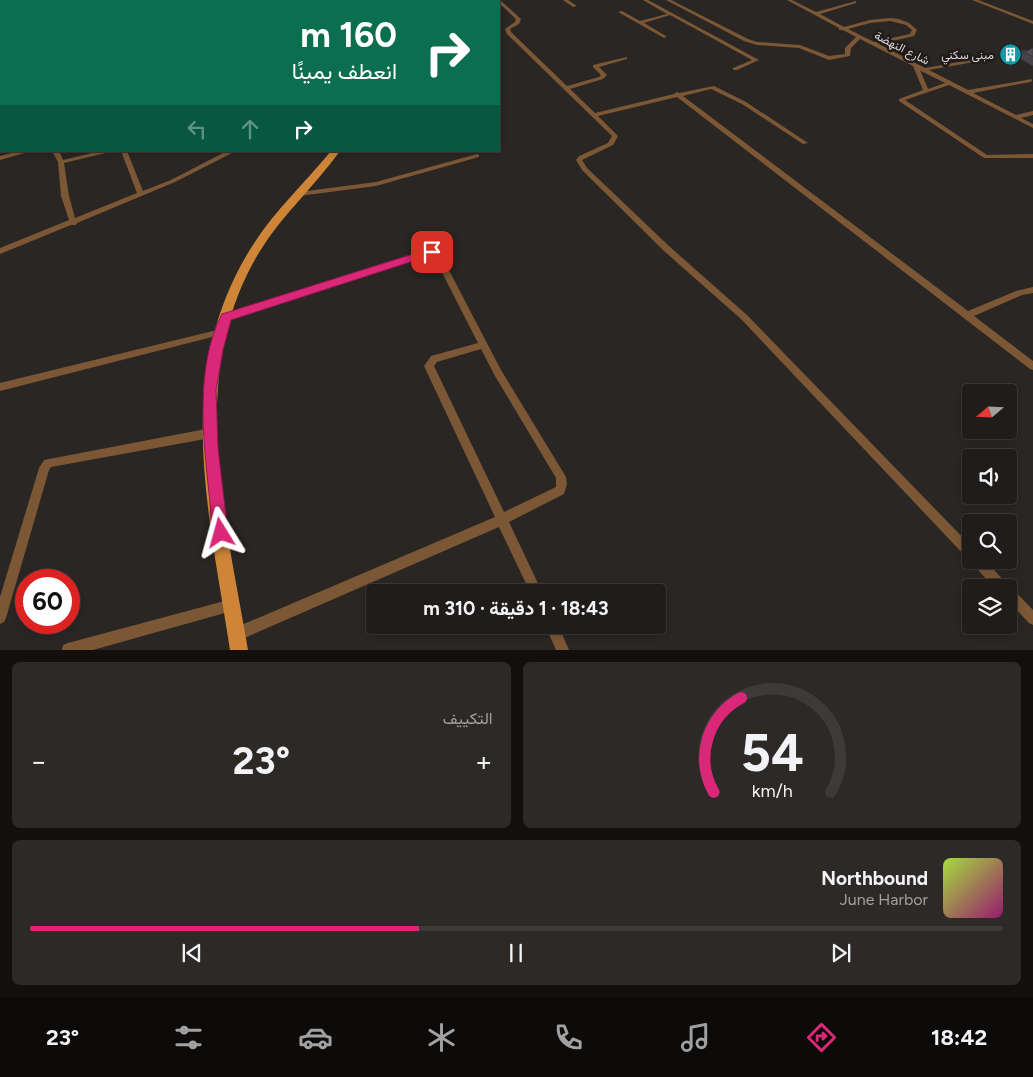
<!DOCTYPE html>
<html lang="ar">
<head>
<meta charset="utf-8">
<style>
	:root { --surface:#201c1a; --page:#2d2927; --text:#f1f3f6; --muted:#a2a1a2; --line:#3d3a39; --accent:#db2777 }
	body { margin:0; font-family:Figtree,Vazirmatn,sans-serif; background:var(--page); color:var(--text); direction:rtl; height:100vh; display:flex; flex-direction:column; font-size:19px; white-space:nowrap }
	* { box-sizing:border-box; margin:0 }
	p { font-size:16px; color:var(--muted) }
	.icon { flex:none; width:28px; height:28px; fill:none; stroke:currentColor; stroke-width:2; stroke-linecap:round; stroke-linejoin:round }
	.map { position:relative; height:650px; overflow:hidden; direction:ltr }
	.drawer { display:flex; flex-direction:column; gap:12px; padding:12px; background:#120f0e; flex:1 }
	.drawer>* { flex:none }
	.guide { position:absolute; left:0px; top:0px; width:500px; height:152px; box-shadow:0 2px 8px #0003,0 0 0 1px var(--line); direction:rtl; background:#0b6e4f; color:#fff; overflow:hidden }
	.needle { width:32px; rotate:251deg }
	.fabs { position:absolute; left:962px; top:384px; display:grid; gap:10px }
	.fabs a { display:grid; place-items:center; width:55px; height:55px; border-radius:5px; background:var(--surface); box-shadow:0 2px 8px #0003,0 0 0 1px var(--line); font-size:25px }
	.speed { position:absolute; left:15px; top:569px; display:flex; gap:10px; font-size:25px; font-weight:700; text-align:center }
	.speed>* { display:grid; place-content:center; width:65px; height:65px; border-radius:50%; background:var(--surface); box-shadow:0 2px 8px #0003,0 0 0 1px var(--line); line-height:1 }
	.speed .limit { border:8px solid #d22; background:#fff; color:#111 }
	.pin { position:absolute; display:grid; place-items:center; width:42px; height:42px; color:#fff; margin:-21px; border-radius:10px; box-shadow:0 2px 8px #0006 }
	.me { position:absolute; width:55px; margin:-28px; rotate:352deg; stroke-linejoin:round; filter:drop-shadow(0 0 4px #0008) }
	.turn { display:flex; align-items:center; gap:18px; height:105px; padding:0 20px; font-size:22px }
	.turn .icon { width:65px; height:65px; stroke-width:2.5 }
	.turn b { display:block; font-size:35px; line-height:42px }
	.lanes { display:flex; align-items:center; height:48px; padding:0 20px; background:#0003; justify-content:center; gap:25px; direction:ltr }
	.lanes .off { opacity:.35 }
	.big { font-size:38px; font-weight:700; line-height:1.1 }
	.drawer .card { flex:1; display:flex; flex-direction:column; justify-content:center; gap:8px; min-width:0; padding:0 18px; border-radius:8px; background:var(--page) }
	.drawer .dial { align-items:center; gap:0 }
	.dial svg { height:130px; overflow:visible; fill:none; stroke:var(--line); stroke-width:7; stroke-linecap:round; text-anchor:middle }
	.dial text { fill:var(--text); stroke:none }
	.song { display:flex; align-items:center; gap:15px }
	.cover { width:60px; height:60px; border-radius:8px; background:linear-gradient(135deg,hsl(80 70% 55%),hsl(320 70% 35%)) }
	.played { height:5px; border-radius:2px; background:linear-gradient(90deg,var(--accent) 40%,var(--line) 40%) }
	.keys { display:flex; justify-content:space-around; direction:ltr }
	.heat { display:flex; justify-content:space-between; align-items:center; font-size:28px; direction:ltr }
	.drawer .tiles { flex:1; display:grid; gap:12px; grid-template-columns:1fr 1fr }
	.card:last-child { grid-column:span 2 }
	.trip { position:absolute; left:366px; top:584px; width:300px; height:50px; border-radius:5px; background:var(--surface); box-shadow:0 2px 8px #0003,0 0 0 1px var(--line); font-weight:700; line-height:50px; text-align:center; direction:rtl }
	.dock { display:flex; height:80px; justify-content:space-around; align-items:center; background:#0d0b0a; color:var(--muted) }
	.dock .icon { width:35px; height:35px }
	.dock .on { color:var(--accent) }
	.dock b { font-size:22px; color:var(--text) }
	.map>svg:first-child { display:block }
</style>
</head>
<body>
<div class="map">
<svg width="1033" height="650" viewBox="0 0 1033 650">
	<rect width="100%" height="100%" fill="#2a2623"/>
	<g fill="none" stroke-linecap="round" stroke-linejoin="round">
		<!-- minor -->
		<g fill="#7b5735" fill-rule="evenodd">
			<polygon points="563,0 568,0 577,6 573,7"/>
			<polygon points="643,0 648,0 759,60 737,70 733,70 733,68 752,60 670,15 644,23 666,36 666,37 664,38 618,12 622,11 640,21 667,14"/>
			<path d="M666,0H671L748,39L757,42L800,45L829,56L845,54V48L856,37L843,30H839V28L787,0H792L816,12L856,1V3L820,14L844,27L870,20L890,18L899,19L909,23L917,30L914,36L879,44L925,68L976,59V61L974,62L929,70L968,90L1032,79V81L1030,82L973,93L1016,115L1033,111V115L1021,118L1033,124V128L949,85L905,100L987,155L1033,154V158H984L899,101V99L923,90L913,66L860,39L851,48L850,56L829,60L799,48L757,45L744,41ZM890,21L906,25L912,30L910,34L874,42L848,29L870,23ZM920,70L921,71L945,83L928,89Z"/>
			<polygon points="972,0 978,0 1033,21 1033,24"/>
			<polygon points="497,1 501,1 521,19 519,24 510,29 511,32 567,86 599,77 601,75 593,67 593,65 627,57 627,59 599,67 607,75 603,79 570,89 595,113 674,94 677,92 679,93 714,86 746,102 808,143 803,144 742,104 711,89 683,96 968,311 1016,291 1033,287 1033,293 1022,295 974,316 1033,361 1033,370 1030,369 677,97 598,116 618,136 613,145 582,160 587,168 670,247 747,315 971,546 971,560 985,560 1007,584 1009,587 1013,589 1033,610 1033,625 1029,623 1009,602 1009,588 994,588 973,564 971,560 967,558 741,319 664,251 582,170 576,160 579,156 608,143 612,136 507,34 505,29 515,22 516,19"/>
			<rect x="0" y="20" width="1" height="2"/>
			<polygon points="20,151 32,151 0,160 0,156"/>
			<polygon points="48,151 59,151 63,160 101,151 114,151 64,163 69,196 75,218 137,193 121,151 127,151 143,191 171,180 227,151 236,151 175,182 77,223 76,225 71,225 0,254 0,248 69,220 61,196 58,162 53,153"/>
			<polygon points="477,154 479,155 479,157 376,186 299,196 295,194 299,192 376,182"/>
			<path d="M429,249L439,251L440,253L501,370L566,477L567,484L564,494L509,522L542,592H530L499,527L242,639L237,640L232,639L231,634L232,629L495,517L424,366L431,356L478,343L433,255H429L226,321L222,318L223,316ZM481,349L495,376L556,478V487L504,512L434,366L437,362Z"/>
			<polygon points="221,329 224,330 225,332 224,334 0,391 0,383"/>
			<polygon points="211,428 215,430 216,433 215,436 211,438 51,467 49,470 6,618 4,622 0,624 0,597 39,468 44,460"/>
			<polygon points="232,599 236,601 238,605 236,609 232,611 93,650 62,650 63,645 68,643"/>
			<polygon points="545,625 558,625 569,650 556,650"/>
		</g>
		<!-- primary -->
		<g fill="#cf8537" fill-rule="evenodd">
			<rect x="330" y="0" width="6" height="1"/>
			<path d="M331,151H340C315,186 282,215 260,251C185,373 226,519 248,650H230C209,512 172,374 251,248C273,212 305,183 331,151Z"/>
		</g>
	</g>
	<!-- wall -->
	<polygon fill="#454347" points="1033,48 1033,66 1017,57 1021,50 1027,51"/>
	<!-- building -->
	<polygon fill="#504e53" stroke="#38373a" points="1033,48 1033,57 1021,50 1027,51"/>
	<!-- route -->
	<path fill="#db2777" stroke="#8e194d" d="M432,248L437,252L435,254L231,320L223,350L216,390L218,448L228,533L226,539L221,541L215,539C210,525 211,507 209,493C203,437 195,366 222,314Z"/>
	<!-- icons -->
	<defs>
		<symbol id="building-disc" viewBox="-11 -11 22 22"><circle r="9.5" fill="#0f9aa8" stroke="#211c1a"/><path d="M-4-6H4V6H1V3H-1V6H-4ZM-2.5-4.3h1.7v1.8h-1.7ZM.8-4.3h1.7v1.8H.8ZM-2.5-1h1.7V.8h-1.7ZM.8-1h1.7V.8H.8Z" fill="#fff"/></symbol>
	</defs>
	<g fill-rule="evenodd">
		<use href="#building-disc" x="998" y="42" width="25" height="25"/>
	</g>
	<g text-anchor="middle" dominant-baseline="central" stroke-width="5" stroke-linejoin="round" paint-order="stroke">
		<!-- far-street labels -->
		<g font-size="12" fill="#d9d6d5" stroke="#211c1a">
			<text transform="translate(902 48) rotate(27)">شارع النهضة</text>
		</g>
		<!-- far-poi labels -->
		<g font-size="12" fill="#d9d6d5" stroke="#211c1a" text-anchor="end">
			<text x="994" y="55">مبنى سكني</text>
		</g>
	</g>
</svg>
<div class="fabs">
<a><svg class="needle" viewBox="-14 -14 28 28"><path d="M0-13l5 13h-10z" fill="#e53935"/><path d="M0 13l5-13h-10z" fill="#a2a1a2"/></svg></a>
<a><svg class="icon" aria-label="sound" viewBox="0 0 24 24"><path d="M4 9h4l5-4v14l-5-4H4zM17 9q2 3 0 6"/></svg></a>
<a><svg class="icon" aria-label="search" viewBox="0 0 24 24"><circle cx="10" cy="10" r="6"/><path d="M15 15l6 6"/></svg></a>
<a><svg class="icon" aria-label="layers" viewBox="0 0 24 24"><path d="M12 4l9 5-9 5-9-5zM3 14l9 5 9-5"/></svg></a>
</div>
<div class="speed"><div class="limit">60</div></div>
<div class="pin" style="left:432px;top:252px;background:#d93025"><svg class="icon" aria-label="arrive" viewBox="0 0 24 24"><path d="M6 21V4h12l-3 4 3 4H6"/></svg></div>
<svg class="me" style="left:221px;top:533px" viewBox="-20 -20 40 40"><path d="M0-17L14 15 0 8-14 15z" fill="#db2777" stroke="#fff" stroke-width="4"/></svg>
<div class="trip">18:43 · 1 دقيقة · 310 m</div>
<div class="guide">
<div class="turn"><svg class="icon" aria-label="right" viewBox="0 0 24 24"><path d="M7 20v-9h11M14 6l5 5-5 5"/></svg><div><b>160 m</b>انعطف يمينًا</div></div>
<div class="lanes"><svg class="icon off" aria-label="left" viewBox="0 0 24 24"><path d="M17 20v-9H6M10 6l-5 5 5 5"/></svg><svg class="icon off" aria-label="ahead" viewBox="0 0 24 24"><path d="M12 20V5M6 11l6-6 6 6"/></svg><svg class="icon" aria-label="right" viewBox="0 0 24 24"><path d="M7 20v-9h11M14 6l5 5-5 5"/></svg></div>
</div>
</div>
<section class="drawer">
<div class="tiles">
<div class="card dial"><svg viewBox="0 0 100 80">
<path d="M14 69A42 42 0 1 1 86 69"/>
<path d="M14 69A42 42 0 0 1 31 11" stroke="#db2777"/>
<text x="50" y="56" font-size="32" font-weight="700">54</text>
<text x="50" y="72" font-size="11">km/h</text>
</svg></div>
<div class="card"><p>التكييف</p>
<div class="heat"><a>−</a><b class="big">23°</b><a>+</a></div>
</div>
<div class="card">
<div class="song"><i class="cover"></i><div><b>Northbound</b><p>June Harbor</p></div></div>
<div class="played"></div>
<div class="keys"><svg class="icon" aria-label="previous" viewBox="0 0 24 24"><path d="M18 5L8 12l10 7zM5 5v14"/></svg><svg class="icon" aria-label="pause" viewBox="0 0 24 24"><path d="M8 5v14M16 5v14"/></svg><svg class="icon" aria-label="next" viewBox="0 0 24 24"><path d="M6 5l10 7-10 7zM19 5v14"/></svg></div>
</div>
</div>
</section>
<nav class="dock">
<b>18:42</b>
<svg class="icon on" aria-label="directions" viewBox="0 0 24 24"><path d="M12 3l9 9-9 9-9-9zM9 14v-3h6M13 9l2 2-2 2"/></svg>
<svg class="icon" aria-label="music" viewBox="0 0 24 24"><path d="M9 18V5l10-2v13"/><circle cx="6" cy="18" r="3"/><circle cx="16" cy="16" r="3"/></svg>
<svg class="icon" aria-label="phone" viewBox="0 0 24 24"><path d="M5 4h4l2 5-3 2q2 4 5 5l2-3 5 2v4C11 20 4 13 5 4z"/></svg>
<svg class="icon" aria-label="climate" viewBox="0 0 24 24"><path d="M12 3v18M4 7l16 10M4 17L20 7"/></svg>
<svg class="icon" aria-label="car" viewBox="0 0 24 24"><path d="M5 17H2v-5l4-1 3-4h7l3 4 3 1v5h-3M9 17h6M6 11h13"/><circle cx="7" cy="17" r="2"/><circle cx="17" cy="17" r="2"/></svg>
<svg class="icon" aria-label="filters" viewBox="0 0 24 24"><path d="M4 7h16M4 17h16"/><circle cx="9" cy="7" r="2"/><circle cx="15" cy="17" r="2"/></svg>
<b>23°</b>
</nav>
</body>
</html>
